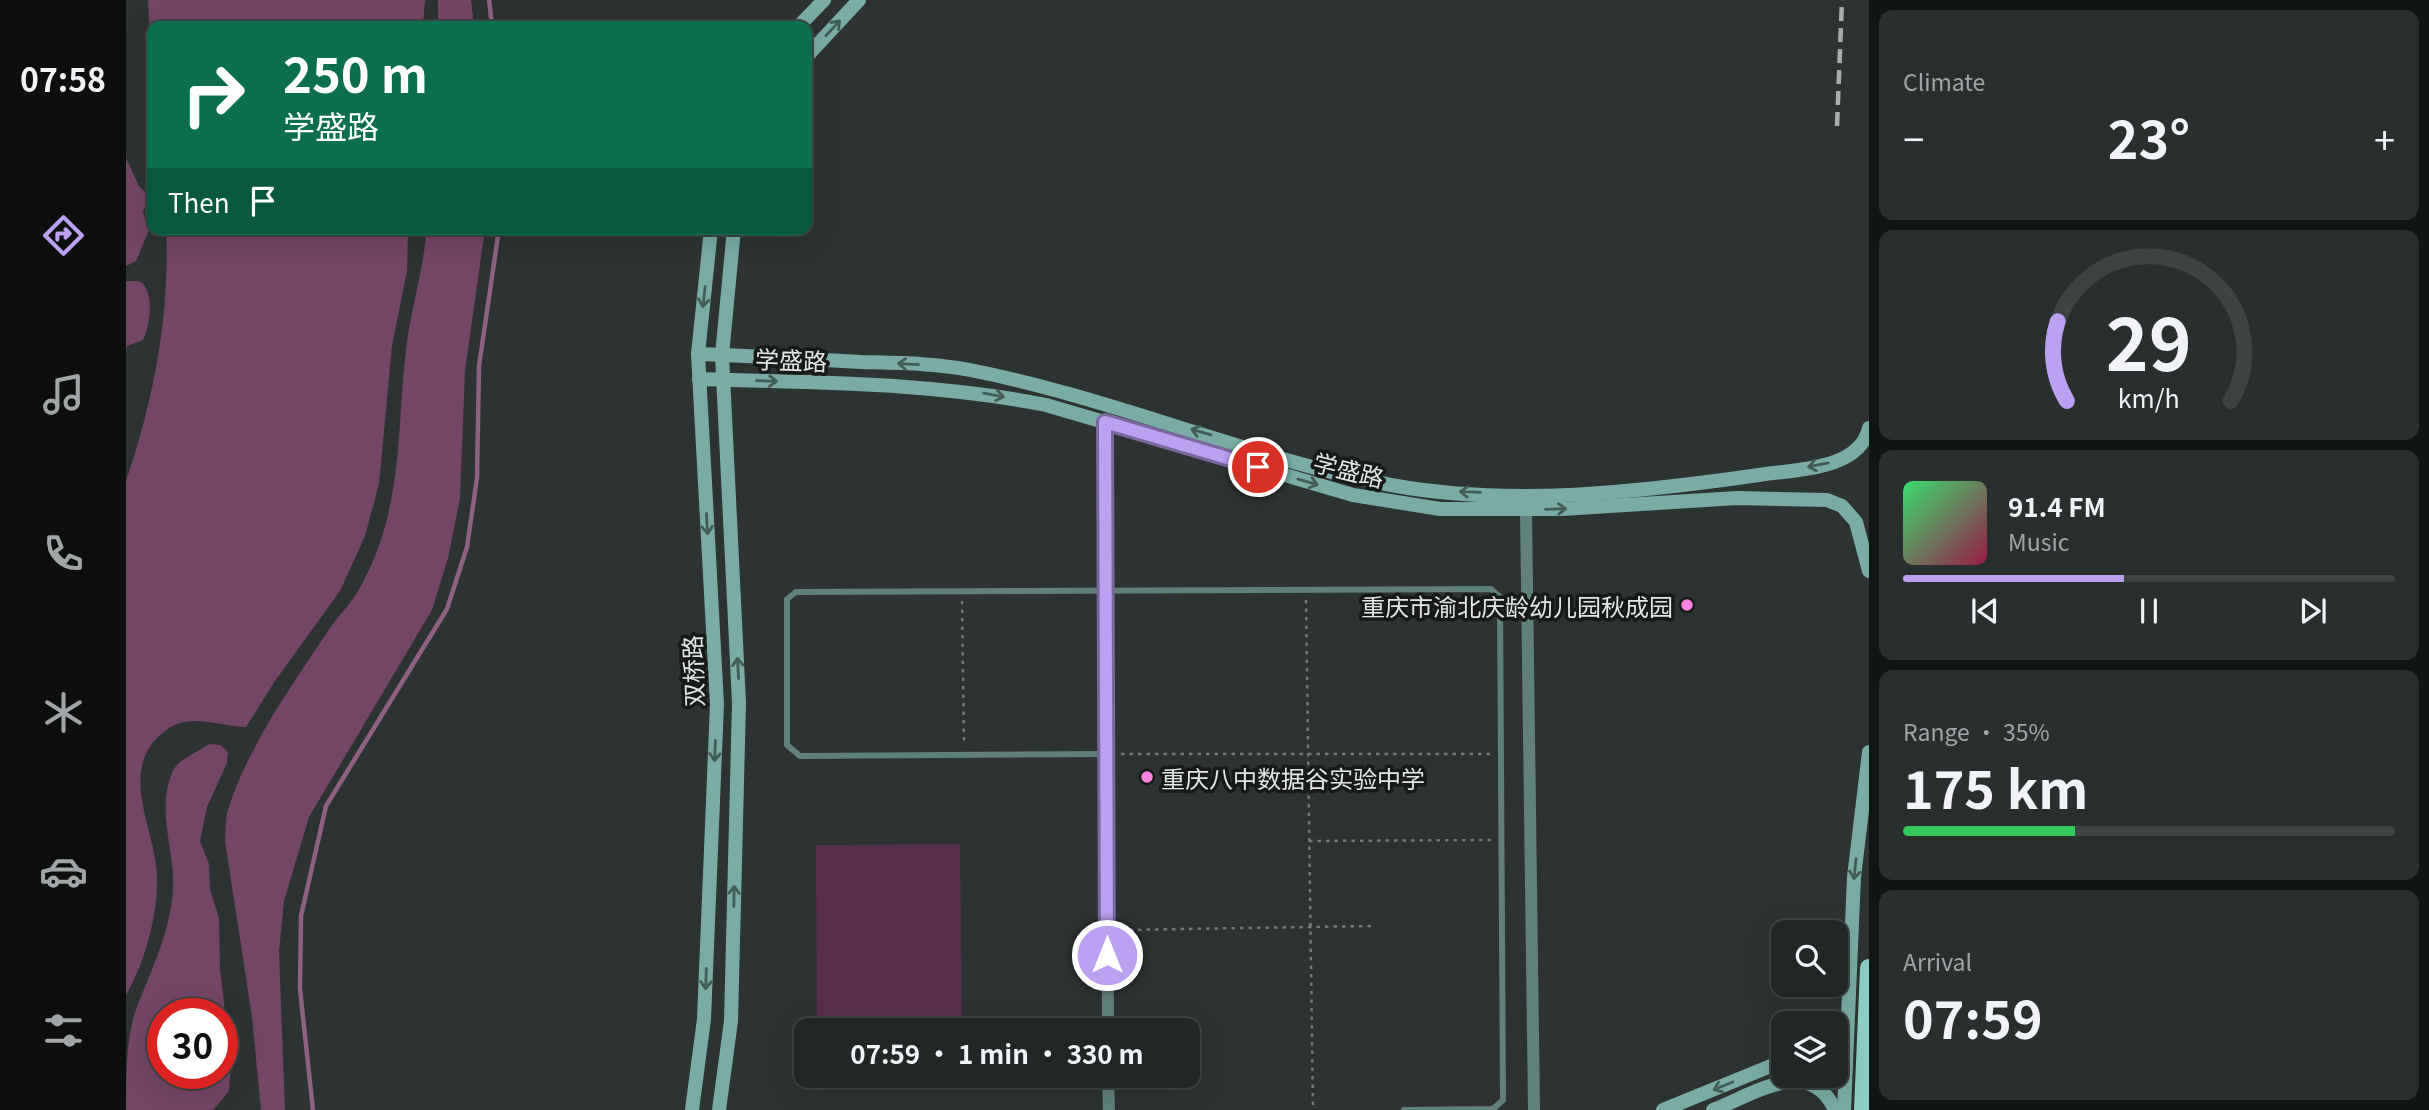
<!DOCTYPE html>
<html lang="en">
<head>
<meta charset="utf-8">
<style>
	:root { --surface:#212626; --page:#292e2e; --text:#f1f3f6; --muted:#a2a5a7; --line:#3e4343; --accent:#bca0f2 }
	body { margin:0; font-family:Georgia,"Noto Sans SC",serif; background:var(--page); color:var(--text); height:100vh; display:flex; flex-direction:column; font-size:26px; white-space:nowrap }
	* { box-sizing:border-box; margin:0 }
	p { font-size:23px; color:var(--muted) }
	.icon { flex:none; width:38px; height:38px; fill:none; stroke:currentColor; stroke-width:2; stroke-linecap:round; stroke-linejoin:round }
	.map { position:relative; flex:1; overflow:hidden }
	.drawer { display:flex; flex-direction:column; gap:10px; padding:10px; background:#121515; width:560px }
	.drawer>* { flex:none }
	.top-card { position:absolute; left:21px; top:21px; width:665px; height:214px; border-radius:14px; box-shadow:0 7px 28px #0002,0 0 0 2px var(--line); background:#0b6e4f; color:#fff; overflow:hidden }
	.controls { position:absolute; left:1645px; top:920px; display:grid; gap:14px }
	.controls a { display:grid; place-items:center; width:77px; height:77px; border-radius:14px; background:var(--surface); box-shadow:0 7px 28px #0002,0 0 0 2px var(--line); font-size:35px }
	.speed { position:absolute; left:21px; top:998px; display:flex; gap:14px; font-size:35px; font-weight:700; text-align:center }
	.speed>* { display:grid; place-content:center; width:91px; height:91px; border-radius:50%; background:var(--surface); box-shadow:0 7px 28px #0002,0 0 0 2px var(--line); line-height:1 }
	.speed .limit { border:10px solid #d22; background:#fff; color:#111 }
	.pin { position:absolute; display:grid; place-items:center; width:60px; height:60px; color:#fff; margin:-30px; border:4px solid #fff; border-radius:50%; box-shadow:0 2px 7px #0007 }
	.me { position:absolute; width:77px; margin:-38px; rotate:0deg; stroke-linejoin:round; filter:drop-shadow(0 0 5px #0008) }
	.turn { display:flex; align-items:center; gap:24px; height:147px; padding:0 21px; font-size:32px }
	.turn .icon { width:91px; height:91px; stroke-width:2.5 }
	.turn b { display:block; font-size:49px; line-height:60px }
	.then { display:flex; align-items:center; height:66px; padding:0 21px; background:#0003; gap:14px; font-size:26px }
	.big { font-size:52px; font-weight:700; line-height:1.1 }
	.drawer .tile { flex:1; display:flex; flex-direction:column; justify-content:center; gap:10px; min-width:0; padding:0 24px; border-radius:14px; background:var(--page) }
	.drawer .dial { align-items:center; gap:0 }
	.dial svg { height:182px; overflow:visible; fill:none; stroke:var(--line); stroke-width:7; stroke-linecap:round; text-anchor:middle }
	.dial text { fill:var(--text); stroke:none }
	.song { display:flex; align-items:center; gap:21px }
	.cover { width:84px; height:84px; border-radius:10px; background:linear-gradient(135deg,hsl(140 70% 55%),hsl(340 70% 35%)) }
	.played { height:7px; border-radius:4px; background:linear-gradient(90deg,var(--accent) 45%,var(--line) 45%) }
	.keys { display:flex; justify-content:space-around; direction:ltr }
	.heat { display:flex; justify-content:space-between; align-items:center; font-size:38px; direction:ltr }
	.charge { height:10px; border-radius:5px; background:linear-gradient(90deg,#34c759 35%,var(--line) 0) }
	.trip { position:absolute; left:668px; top:1018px; width:406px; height:70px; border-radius:14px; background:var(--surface); box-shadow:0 7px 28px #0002,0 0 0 2px var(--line); font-weight:700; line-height:70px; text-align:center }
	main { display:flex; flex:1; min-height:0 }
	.dock { display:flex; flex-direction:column; width:126px; justify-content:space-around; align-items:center; background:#0d0f0f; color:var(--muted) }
	.dock .icon { width:49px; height:49px }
	.dock .on { color:var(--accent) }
	.dock b { font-size:32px; color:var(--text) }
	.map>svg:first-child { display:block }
</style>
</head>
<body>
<main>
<nav class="dock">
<b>07:58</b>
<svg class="icon on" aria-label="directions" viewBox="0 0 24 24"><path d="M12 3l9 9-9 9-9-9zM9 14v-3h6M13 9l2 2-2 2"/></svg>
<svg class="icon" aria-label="music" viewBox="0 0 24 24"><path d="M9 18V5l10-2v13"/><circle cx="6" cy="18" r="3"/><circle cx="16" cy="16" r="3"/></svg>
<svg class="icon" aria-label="phone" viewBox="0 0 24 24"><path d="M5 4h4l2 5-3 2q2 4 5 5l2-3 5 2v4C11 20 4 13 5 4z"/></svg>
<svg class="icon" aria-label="climate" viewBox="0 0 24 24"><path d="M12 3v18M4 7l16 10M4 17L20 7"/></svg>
<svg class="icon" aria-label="car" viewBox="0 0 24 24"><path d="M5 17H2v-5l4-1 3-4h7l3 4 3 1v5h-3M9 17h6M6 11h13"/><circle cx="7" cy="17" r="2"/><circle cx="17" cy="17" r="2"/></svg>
<svg class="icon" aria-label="filters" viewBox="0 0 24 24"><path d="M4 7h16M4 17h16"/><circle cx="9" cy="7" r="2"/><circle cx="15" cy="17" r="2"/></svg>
</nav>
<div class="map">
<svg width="1743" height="1110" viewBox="0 0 1743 1110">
	<rect width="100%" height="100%" fill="#2c3332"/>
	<!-- green -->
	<polygon fill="#572f4d" points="834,844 836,1031 691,1031 690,845"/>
	<!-- forest -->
	<g fill="#734567" fill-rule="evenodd">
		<polygon points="22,0 299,0 297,26 26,26 26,76"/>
		<polygon points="312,0 345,0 348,26 312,26"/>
		<polygon points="0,158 13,186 22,195 17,213 23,230 10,261 0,266"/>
		<path d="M40,229H282L281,271L266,346L253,484L239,536L214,591L149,681L120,727C98,727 72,716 51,724C40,728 29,739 23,748C0,788 30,833 31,877C32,914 19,963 0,995V481C28,399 44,315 40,229Z"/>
		<path d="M301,229H359L339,371L334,498L322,558L306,610L183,817L158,901L153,951L159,1110H135L126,1017L99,841C100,831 99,819 102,810C121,747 170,679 206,625C214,614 225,603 232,591C278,511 270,436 280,349C285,309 297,270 301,229Z"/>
		<path d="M0,281C6,282 12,279 17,284C28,296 24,326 17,340L1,346L0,353Z"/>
		<path d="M83,744L94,745L102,752L101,763L81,807L74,841L83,864L84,889L93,918L94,969L105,1063L103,1091L87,1110H0C0,1079 0,1045 8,1015C23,974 45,933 47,888C49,849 30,813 46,773C51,759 71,753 83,744ZM37,1013H96V1073H37Z"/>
	</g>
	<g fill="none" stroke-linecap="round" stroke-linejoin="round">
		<!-- stream -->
		<g stroke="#906082" stroke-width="4.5">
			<polyline points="363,0 366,26"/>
			<polyline points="187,1110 174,989 175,916 200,806 321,609 341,547 351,478 353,366 373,229"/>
		</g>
		<!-- path -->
		<g stroke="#727978" stroke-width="2.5" stroke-dasharray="3.5 5" stroke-linecap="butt">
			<polyline points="1180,600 1187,1110"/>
			<polyline points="836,601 838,745"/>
			<polyline points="995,754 1366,754"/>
			<polyline points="1183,841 1365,840"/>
			<polyline points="995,930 1246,926"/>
		</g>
		<!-- lane -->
		<polyline stroke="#61807b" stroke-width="6" points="981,754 674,756 661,745 661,599 670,592 1365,589 1374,597 1377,1100 1367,1109 1278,1110"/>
		<!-- street -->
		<g stroke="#61807b" stroke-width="12">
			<polyline points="979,422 982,1031"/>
			<polyline points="1400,510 1408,1110"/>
			<polyline points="982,1076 983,1110"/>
		</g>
		<!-- secondary -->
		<g stroke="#7aaca5" stroke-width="14">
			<polyline points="673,26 698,0"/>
			<polyline points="681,56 733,0"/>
			<path d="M572,354C626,356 681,359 735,362C771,363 808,363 844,370C987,398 1122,458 1265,485C1384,507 1514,492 1633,475C1668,469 1733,471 1743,428"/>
			<path d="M573,379C690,383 805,382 920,405L1227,495L1314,509H1436L1611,498L1701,500L1716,506L1730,522L1743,571"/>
			<polyline points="566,1110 578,1019 591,704 572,354 585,229"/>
			<polyline points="593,1110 605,1021 613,703 596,355 608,229"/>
			<polyline points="1537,1110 1657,1061"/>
			<path d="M1587,1110C1628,1094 1684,1055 1709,1110"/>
			<polyline points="1718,1110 1728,877 1743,752"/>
		</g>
		<!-- primary -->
		<polyline stroke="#8dcec5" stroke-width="18" points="1737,1110 1743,968"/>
		<!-- rail -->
		<polyline stroke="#a9aead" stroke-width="4.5" stroke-dasharray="14 7" stroke-linecap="butt" points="1711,126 1716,0"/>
	</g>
	<!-- one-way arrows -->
	<defs><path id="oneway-shaft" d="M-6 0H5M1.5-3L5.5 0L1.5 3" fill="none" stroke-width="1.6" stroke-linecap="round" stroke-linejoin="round" transform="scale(1.75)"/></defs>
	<g stroke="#445c58">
		<use href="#oneway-shaft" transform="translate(707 28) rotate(-47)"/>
		<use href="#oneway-shaft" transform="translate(578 297) rotate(96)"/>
		<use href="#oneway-shaft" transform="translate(782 364) rotate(-177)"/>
		<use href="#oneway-shaft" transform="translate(641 381) rotate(2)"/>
		<use href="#oneway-shaft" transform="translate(868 395) rotate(10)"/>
		<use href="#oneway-shaft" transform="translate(1075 432) rotate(-164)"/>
		<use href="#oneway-shaft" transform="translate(1692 465) rotate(169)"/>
		<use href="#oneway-shaft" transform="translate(1182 482) rotate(16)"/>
		<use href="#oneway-shaft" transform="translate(1344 492) rotate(-178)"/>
		<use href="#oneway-shaft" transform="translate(1430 509) rotate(-2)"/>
		<use href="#oneway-shaft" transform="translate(581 524) rotate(87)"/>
		<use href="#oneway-shaft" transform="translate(612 668) rotate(-93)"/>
		<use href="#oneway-shaft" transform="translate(589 751) rotate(92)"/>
		<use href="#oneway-shaft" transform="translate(1729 869) rotate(96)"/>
		<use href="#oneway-shaft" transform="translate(608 896) rotate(-89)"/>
		<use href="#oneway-shaft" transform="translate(580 979) rotate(92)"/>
		<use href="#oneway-shaft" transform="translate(1597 1086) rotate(158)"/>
	</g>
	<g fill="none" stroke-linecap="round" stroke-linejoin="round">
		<defs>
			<polyline id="route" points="981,955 979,422 1132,467"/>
		</defs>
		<!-- route casing -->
		<use href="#route" stroke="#7a689d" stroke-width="18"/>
		<!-- route -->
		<use href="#route" stroke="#bca0f2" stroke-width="12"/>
	</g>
	<!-- markers -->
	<g fill="#fe85df" stroke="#171a19" stroke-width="2.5">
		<circle cx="1561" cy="605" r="7"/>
		<circle cx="1021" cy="777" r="7"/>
	</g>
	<g text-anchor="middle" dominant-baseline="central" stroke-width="7" stroke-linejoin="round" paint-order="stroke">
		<!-- street labels -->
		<g font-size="24" fill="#e1e6e5" stroke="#171a19">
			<text transform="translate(665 359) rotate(2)">学盛路</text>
			<text transform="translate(1223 469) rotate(14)">学盛路</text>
			<text transform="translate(566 671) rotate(-92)">双桥路</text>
		</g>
		<!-- poi labels -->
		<g font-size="24" fill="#e1e6e5" stroke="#171a19" text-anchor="end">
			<text x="1547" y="605">重庆市渝北庆龄幼儿园秋成园</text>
			<text x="1035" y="777" text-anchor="start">重庆八中数据谷实验中学</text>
		</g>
	</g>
</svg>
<div class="controls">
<a><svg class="icon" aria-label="search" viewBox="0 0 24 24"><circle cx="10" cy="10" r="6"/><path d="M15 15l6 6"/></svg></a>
<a><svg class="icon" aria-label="layers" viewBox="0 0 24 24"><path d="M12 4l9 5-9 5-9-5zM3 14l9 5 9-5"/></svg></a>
</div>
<div class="speed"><div class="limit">30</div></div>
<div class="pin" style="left:1132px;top:467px;background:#d93025"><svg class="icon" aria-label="arrive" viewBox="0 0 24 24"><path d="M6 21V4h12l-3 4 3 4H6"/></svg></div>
<svg class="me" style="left:981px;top:955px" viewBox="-20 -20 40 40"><circle r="17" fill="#bca0f2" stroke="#fff" stroke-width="3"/><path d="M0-11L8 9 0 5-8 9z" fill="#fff"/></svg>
<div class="trip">07:59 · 1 min · 330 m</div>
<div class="top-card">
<div class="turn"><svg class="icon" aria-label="right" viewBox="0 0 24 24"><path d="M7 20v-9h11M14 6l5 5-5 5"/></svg><div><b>250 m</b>学盛路</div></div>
<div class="then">Then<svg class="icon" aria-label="arrive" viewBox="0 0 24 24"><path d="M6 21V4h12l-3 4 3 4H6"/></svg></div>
</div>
</div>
<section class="drawer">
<div class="tile"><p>Climate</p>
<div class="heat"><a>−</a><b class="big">23°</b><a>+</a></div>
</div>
<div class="tile dial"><svg viewBox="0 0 100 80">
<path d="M14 69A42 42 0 1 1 86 69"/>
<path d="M14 69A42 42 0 0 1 10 34" stroke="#bca0f2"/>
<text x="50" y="56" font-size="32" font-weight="700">29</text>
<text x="50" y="72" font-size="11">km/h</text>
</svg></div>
<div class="tile">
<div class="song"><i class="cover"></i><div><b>91.4 FM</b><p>Music</p></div></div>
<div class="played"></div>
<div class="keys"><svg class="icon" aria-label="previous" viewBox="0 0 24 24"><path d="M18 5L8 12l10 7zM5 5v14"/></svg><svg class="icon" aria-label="pause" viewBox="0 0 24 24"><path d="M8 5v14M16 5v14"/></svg><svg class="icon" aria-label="next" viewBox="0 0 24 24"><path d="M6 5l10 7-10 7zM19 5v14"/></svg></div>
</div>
<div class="tile"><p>Range · 35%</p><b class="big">175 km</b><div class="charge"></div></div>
<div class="tile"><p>Arrival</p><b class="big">07:59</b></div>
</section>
</main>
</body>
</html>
